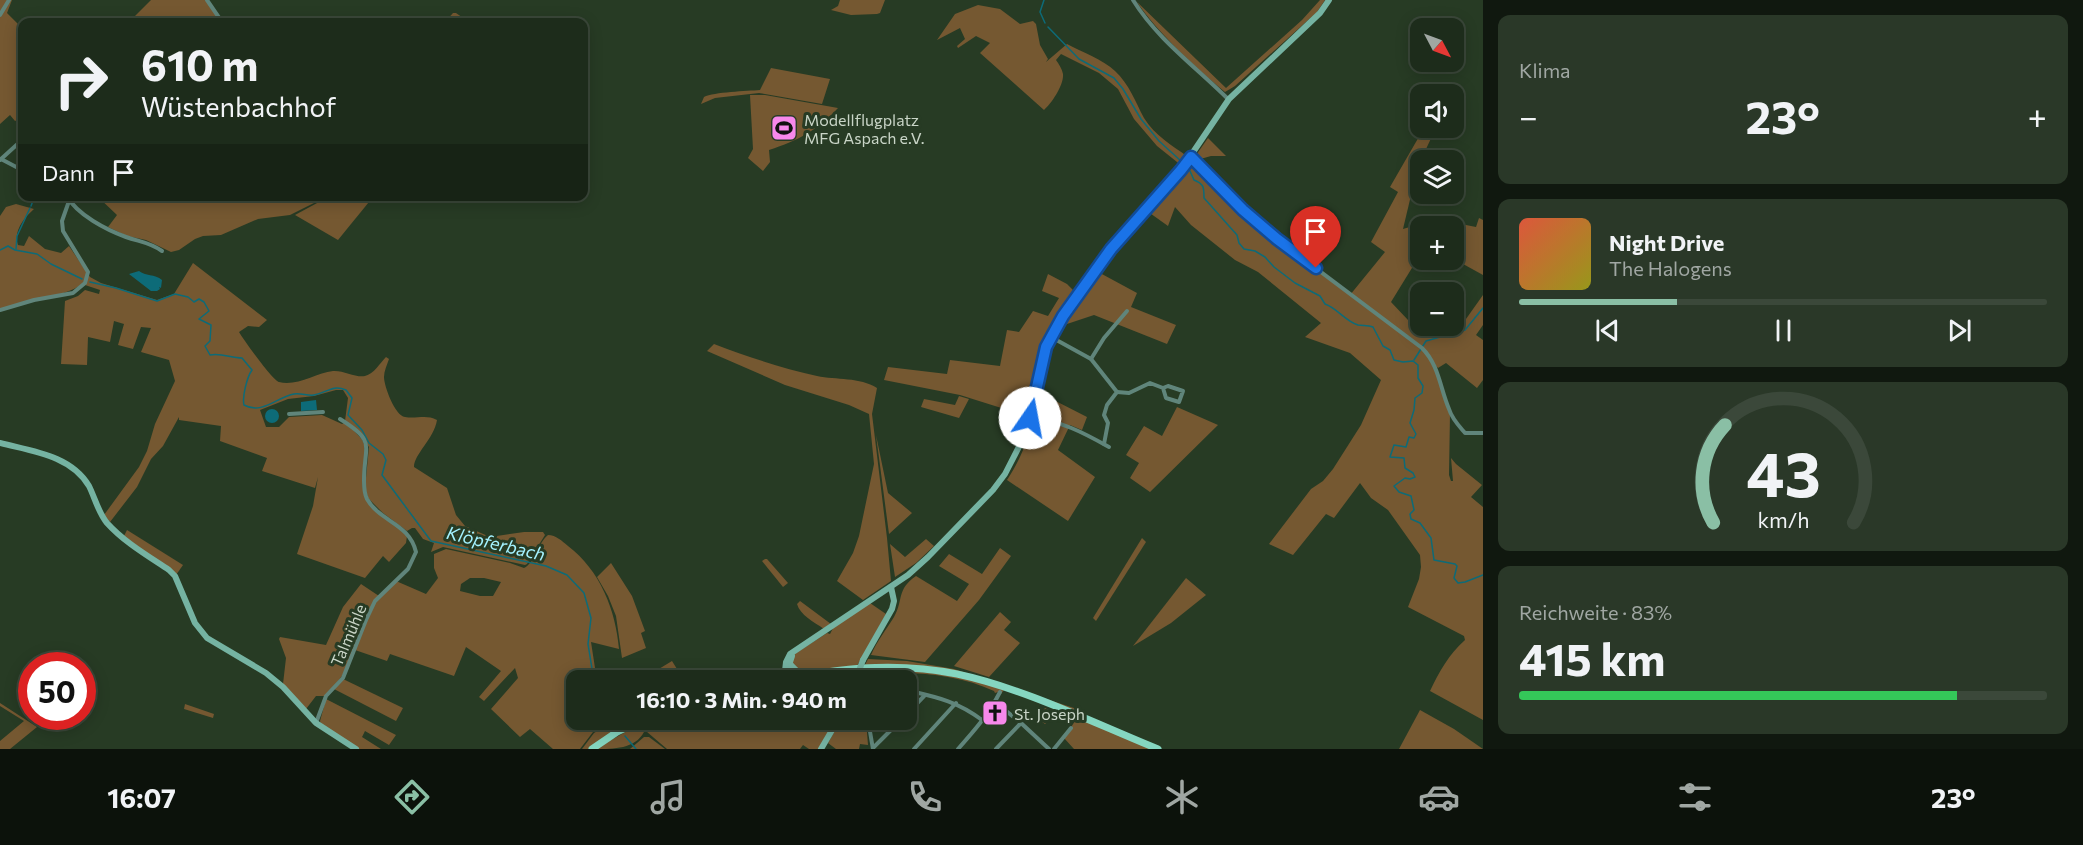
<!DOCTYPE html>
<html lang="de">
<head>
<meta charset="utf-8">
<style>
	:root { --surface:#1d2c1b; --page:#2a3828; --text:#f1f3f6; --muted:#a0a7a3; --line:#3b483a; --accent:#8abfa5 }
	body { margin:0; font-family:Commissioner,sans-serif; background:var(--page); color:var(--text); height:100vh; display:flex; flex-direction:column; font-size:22px; white-space:nowrap }
	* { box-sizing:border-box; margin:0 }
	p { font-size:20px; color:var(--muted) }
	.icon { flex:none; width:33px; height:33px; fill:none; stroke:currentColor; stroke-width:2; stroke-linecap:round; stroke-linejoin:round }
	.map { position:relative; flex:1; overflow:hidden }
	.side { display:flex; flex-direction:column; gap:15px; padding:15px; background:#10180f; width:600px }
	.side>* { flex:none }
	.guide { position:absolute; left:18px; top:18px; width:570px; height:183px; border-radius:12px; box-shadow:0 3px 15px #0003,0 0 0 2px var(--line); background:#1d2c1b; color:var(--text); overflow:hidden }
	.needle { width:39px; rotate:131deg }
	.tools { position:absolute; left:1410px; top:18px; display:grid; gap:12px }
	.tools a { display:grid; place-items:center; width:54px; height:54px; border-radius:12px; background:var(--surface); box-shadow:0 3px 15px #0003,0 0 0 2px var(--line); font-size:30px }
	.speed { position:absolute; left:18px; top:652px; display:flex; gap:12px; font-size:30px; font-weight:700; text-align:center }
	.speed>* { display:grid; place-content:center; width:78px; height:78px; border-radius:50%; background:var(--surface); box-shadow:0 3px 15px #0003,0 0 0 2px var(--line); line-height:1 }
	.speed .limit { border:9px solid #d22; background:#fff; color:#111 }
	.pin { position:absolute; display:grid; place-items:center; width:51px; height:51px; color:#fff; margin:-62px -26px; border-radius:50% 50% 50% 0; rotate:-45deg; box-shadow:0 0 6px #0007 }
	.pin .icon { rotate:45deg }
	.me { position:absolute; width:66px; margin:-33px; rotate:12deg; stroke-linejoin:round; filter:drop-shadow(0 0 4px #0008) }
	.turn { display:flex; align-items:center; gap:21px; height:126px; padding:0 24px; font-size:27px }
	.turn .icon { width:78px; height:78px; stroke-width:2.5 }
	.turn b { display:block; font-size:42px; line-height:51px }
	.then { display:flex; align-items:center; height:57px; padding:0 24px; background:#0003; gap:12px; font-size:22px }
	.big { font-size:45px; font-weight:700; line-height:1.1 }
	.side .tile { flex:1; display:flex; flex-direction:column; justify-content:center; gap:9px; min-width:0; padding:0 21px; border-radius:12px; background:var(--page) }
	.side .dial { align-items:center; gap:0 }
	.dial svg { height:156px; overflow:visible; fill:none; stroke:var(--line); stroke-width:7; stroke-linecap:round; text-anchor:middle }
	.dial text { fill:var(--text); stroke:none }
	.song { display:flex; align-items:center; gap:18px }
	.cover { width:72px; height:72px; border-radius:9px; background:linear-gradient(135deg,hsl(10 70% 55%),hsl(60 70% 35%)) }
	.played { height:6px; border-radius:3px; background:linear-gradient(90deg,var(--accent) 30%,var(--line) 30%) }
	.keys { display:flex; justify-content:space-around; direction:ltr }
	.heat { display:flex; justify-content:space-between; align-items:center; font-size:33px; direction:ltr }
	.charge { height:9px; border-radius:4px; background:linear-gradient(90deg,#34c759 83%,var(--line) 0) }
	.trip { position:absolute; left:566px; top:670px; width:351px; height:60px; border-radius:12px; background:var(--surface); box-shadow:0 3px 15px #0003,0 0 0 2px var(--line); font-weight:700; line-height:60px; text-align:center }
	.menu { display:flex; height:96px; justify-content:space-around; align-items:center; background:#0c120b; color:var(--muted) }
	.menu .icon { width:42px; height:42px }
	.menu .selected { color:var(--accent) }
	.menu b { font-size:27px; color:var(--text) }
	main { display:flex; flex:1; min-height:0 }
	.map>svg:first-child { display:block }
</style>
</head>
<body>
<main>
<div class="map">
<svg width="1483" height="749" viewBox="0 0 1483 749">
	<rect width="100%" height="100%" fill="#273b24"/>
	<!-- green -->
	<g fill="#755831" fill-rule="evenodd">
		<polygon points="0,0 12,0 7,13 22,28 22,118 15,121 10,115 0,124"/>
		<polygon points="151,0 206,0 221,22 129,22"/>
		<polygon points="840,0 885,0 880,13 877,14 851,15 831,10 838,6"/>
		<path d="M1320,0H1325L1317,12L1235,86L1225,92C1197,69 1157,32 1137,2L1226,88L1302,20Z"/>
		<path d="M978,5L1000,9L1020,24L1033,21L1036,24L1040,45L1048,59L1046,62L1067,44C1080,51 1104,60 1115,71C1129,84 1135,101 1144,118C1155,136 1172,145 1188,157L1182,166L1157,146L1134,119L1118,89L1099,73L1061,54L1056,60C1059,64 1062,69 1063,74C1064,85 1052,103 1044,110L980,53L990,43L976,36L958,48L957,46L965,39L960,28L937,40L955,14Z"/>
		<polygon points="453,13 456,13 469,22 445,22"/>
		<path d="M771,68L830,79L822,104L759,93L715,98L701,104L704,97C714,92 747,91 760,90Z"/>
		<path d="M750,95H765L838,108C816,131 799,140 769,150L770,162L763,171L748,158L753,149Z"/>
		<path d="M1424,128L1435,130L1418,166L1403,229L1413,226L1415,263L1391,302L1408,320L1420,322V326H1443L1455,328L1461,326L1483,295V325L1476,335L1483,340V380L1477,388L1446,363L1438,368L1436,366L1450,414L1449,475L1451,481H1453L1451,458L1456,464L1482,485L1471,497L1483,507V720L1430,691C1439,672 1449,654 1465,640L1464,636L1408,607L1419,579L1421,567L1420,555L1388,510L1371,498L1360,483L1334,518L1326,514L1293,555L1269,544L1311,489L1323,481L1333,469L1361,425L1381,380L1350,353L1305,337L1321,323L1258,272L1235,260L1191,225L1175,207L1168,226L1147,211L1192,161L1228,198L1350,295L1385,252L1371,242L1398,192L1390,187Z"/>
		<polygon points="1208,138 1226,156 1211,156 1197,160 1194,158"/>
		<polygon points="97,196 326,197 290,215 258,219 221,235 203,236 195,239 179,250 171,252 146,240 127,236 108,227 117,215"/>
		<polygon points="330,196 373,197 338,240 295,215"/>
		<path d="M16,204L34,209C24,218 13,231 18,245L24,246L29,236L45,249L61,253L69,246L90,277L101,283L157,300L174,294L193,263L267,320L259,327L248,326L239,332C243,339 273,381 279,382C296,387 316,373 333,371C343,370 356,378 365,376C374,374 380,363 386,357L389,359C387,365 384,371 384,377C384,386 395,416 405,417C417,419 426,414 437,420C434,439 414,454 414,467L447,488L456,515L465,526L490,537L524,532H543L545,535L527,564L525,565L443,547L431,552L434,543L423,539L415,528H412L407,531L383,513L368,498L365,488L369,447L345,421L348,398L343,390H336L314,396L288,399L260,410L266,427H279L289,417L322,415L342,424L344,423C369,439 366,447 364,474C363,478 362,485 363,489C368,510 393,521 407,536L406,543L389,562L383,556L365,578L297,554L313,506L318,477L315,488L262,471L267,458L220,441L221,426L179,420V417L163,446L151,459L137,487L110,522L104,515L139,467L147,451L155,424L175,381L169,360L141,352L151,328L141,327L133,349L118,345L124,324L114,321L110,342L88,337L87,365L61,364L65,301L78,296L85,290L99,294L100,290L82,284C64,298 24,300 0,309V216L6,207Z"/>
		<polygon points="1479,218 1483,220 1483,275 1454,259 1454,235 1456,223 1476,227"/>
		<polygon points="1100,273 1137,293 1131,307 1176,325 1167,344 1094,315 1061,326 1065,318"/>
		<path d="M1048,274L1067,284L1076,293C1049,321 1037,379 1027,416L960,395L884,380L888,367L947,374L950,360L1000,366L1007,330L1019,332L1033,311L1048,316L1059,298L1042,291Z"/>
		<path d="M714,344C748,357 782,368 817,376C836,380 860,377 877,388L872,414L887,538L891,581L863,600L837,581L853,553L859,536L874,464L869,414L849,405L785,385L707,351Z"/>
		<path d="M1040,393L1087,417L1082,430L1070,425L1058,450L1095,477L1068,521L1007,480C1025,453 1033,425 1040,393Z"/>
		<polygon points="959,396 969,399 959,418 921,407 924,399 955,405"/>
		<polygon points="1177,407 1218,425 1150,492 1130,478 1139,463 1126,455 1144,426 1162,436"/>
		<polygon points="876,435 888,493 912,513 889,534"/>
		<polygon points="127,530 183,565 176,575 124,536"/>
		<path d="M548,535C556,535 562,541 568,546C600,570 616,611 619,649L591,642L597,681H576V720H612L593,732L580,749H553L530,729L520,737L491,709L518,678L515,668L484,701L479,697L501,671L466,647L454,676L390,654L387,661L355,650L366,620L376,602L396,581L426,594L438,578L434,568V554L446,549L510,563L524,568C535,563 537,544 548,535ZM470,578H484L501,582L493,596H480L460,591L461,584Z"/>
		<polygon points="1142,538 1146,542 1096,621 1093,618"/>
		<polygon points="926,539 934,546 916,563 895,577 890,544 905,557"/>
		<path d="M1000,548L1011,556L979,600L925,662L871,655C877,641 886,630 894,617C904,599 896,590 916,576L957,601L969,584L939,566L949,554L982,574Z"/>
		<polygon points="765,559 767,559 788,583 783,587 762,561"/>
		<polygon points="611,563 632,596 645,631 641,633 646,648 622,658 616,616 608,596 597,577"/>
		<polygon points="1186,578 1206,595 1171,623 1133,646"/>
		<polygon points="361,584 379,596 342,676 326,696 316,696 306,709 283,684 286,658 279,639 280,637 326,645 343,607"/>
		<path d="M800,601L831,624L824,629C814,622 800,615 797,604Z"/>
		<polygon points="870,603 886,614 857,666 800,671 792,665 793,655 827,633 830,634 833,628"/>
		<polygon points="1000,612 1011,622 1004,630 1020,643 989,677 954,666"/>
		<polygon points="868,659 907,661 954,669 1080,710 1081,713 1080,714 982,678 865,665"/>
		<polygon points="672,661 677,669 653,681 639,681"/>
		<path d="M864,669C912,670 958,673 1004,690L1001,694L998,692L995,693L994,691C965,677 926,672 894,673C883,674 872,675 861,675Z"/>
		<polygon points="854,671 850,681 792,681"/>
		<polygon points="343,679 403,708 396,721 334,689"/>
		<polygon points="326,699 396,735 389,745 365,731 362,737 381,749 358,749 321,725 320,721"/>
		<polygon points="0,703 37,727 10,749 0,749 0,741 24,721 0,706"/>
		<polygon points="185,704 214,714 213,718 184,709"/>
		<polygon points="1045,708 1055,713 1045,724 1041,721 1038,725 1036,722 1039,719 1038,717"/>
		<polygon points="1420,710 1454,729 1483,749 1399,749"/>
		<polygon points="1075,717 1153,749 1074,749 1064,738 1075,721"/>
		<polygon points="616,720 632,720 633,722 588,749 582,749 594,733"/>
		<path d="M647,720H817L832,729L819,749H809L803,745L800,749H667L640,726L644,732C635,749 614,749 595,749Z"/>
		<polygon points="841,720 866,720 868,745 860,744 859,749 836,749 828,743"/>
		<polygon points="644,737 649,737 665,749 630,749"/>
	</g>
	<!-- water -->
	<g fill="#0d6b78">
		<path d="M139,271C145,276 155,274 162,280L161,288L159,287L160,289L157,291H151L129,274Z"/>
		<polygon points="316,400 317,410 301,411 301,402"/>
		<circle cx="272" cy="416" r="7"/>
	</g>
	<g fill="none" stroke-linecap="round" stroke-linejoin="round">
		<!-- stream -->
		<g stroke="#0d6b78" stroke-width="1.5">
			<polyline points="1044,0 1040,12 1045,23"/>
			<polyline points="1048,27 1079,59 1114,78 1123,89 1141,119 1159,141 1182,162"/>
			<path d="M1185,166L1190,171L1194,180C1204,184 1204,187 1204,198L1237,235L1239,243L1244,249L1255,251L1265,257L1274,267L1295,283L1320,296L1325,304C1337,308 1345,321 1358,325C1363,326 1368,325 1373,327L1383,346L1390,350L1394,360L1403,362L1413,361L1418,365V378L1423,386L1422,393L1415,398L1414,410L1410,423L1416,434L1414,438L1409,437L1406,447L1394,445L1390,457L1404,458L1405,468L1413,473L1415,477L1410,479L1405,478L1394,486L1399,492L1411,496L1414,510L1410,514L1411,519L1420,523L1431,538L1434,560L1455,564L1457,566L1454,578L1458,583L1465,582L1483,575"/>
			<polyline points="31,206 34,198"/>
			<polyline points="16,249 17,236 30,208"/>
			<polyline points="0,250 8,246 15,250 37,254 51,264 82,279"/>
			<path d="M90,282L116,288L157,301L175,294L188,297L194,302L199,299L204,302L209,311L199,319L211,325L210,341L205,346L210,355C222,353 231,358 242,358L252,370C247,377 242,397 244,405C262,415 277,397 294,394C301,393 308,396 314,395C327,393 332,384 346,390L352,398L348,415L362,430L369,443L383,454L386,460L382,475L431,541L546,566L567,575L584,593L591,618L588,644L594,681"/>
			<polyline points="1414,360 1426,341 1465,330 1483,308"/>
			<polyline points="613,720 616,725"/>
			<polyline points="625,736 636,749"/>
		</g>
		<!-- street -->
		<g stroke="#60857b" stroke-width="4">
			<polyline points="207,0 222,22"/>
			<path d="M1133,0C1157,39 1196,67 1228,99"/>
			<polyline points="0,15 9,0"/>
			<path d="M1191,157L1228,197L1277,239L1422,348C1439,365 1440,388 1449,409C1452,419 1459,426 1465,433H1483"/>
			<polyline points="1,159 22,170"/>
			<polyline points="0,160 22,140"/>
			<path d="M67,196C77,215 107,230 126,237C140,242 149,242 162,251"/>
			<polyline points="0,310 34,300 73,293 85,283 88,272 63,231 62,221 69,201"/>
			<polyline points="1051,337 1091,359 1117,392 1107,405 1104,415 1108,423 1104,444"/>
			<polyline points="1091,359 1104,338 1127,311"/>
			<polyline points="1117,392 1129,393 1150,383 1163,388 1166,398 1179,402 1183,391 1168,386 1163,388"/>
			<polyline points="289,414 323,412"/>
			<path d="M1030,418C1060,420 1084,433 1109,447"/>
			<path d="M906,690C936,697 957,701 982,720"/>
			<polyline points="995,702 1021,723 1049,749"/>
			<polyline points="906,715 925,695"/>
			<polyline points="868,720 873,749"/>
			<path d="M316,723L326,696L343,678L366,620L375,601L408,569L416,552C409,523 380,522 367,499C364,493 364,487 364,481C364,444 377,442 340,419"/>
			<polyline points="873,748 901,720"/>
			<polyline points="914,749 956,703"/>
			<path d="M958,749C974,731 989,714 1000,692"/>
			<polyline points="996,749 1021,723"/>
			<polyline points="1054,749 1071,728"/>
		</g>
		<!-- secondary -->
		<g stroke="#75b3a2" stroke-width="6">
			<path d="M0,443C31,451 71,455 89,486C95,498 98,512 107,523C124,542 148,556 169,570L175,576L195,623L207,638L266,673L283,687L316,723L356,749"/>
			<polyline points="863,660 892,609 894,601 891,587"/>
			<polyline points="791,665 798,672 811,674"/>
			<polyline points="791,678 790,662 792,656"/>
			<polyline points="784,680 786,662 790,654 908,575 928,557 993,490 1005,474 1024,437 1046,347 1069,308 1111,249 1181,170 1229,99 1320,13 1329,0"/>
			<polyline points="821,749 838,720"/>
		</g>
		<!-- primary -->
		<g stroke="#85d6c0" stroke-width="7">
			<path d="M780,681C838,667 898,662 957,674C1023,688 1094,723 1158,749"/>
			<polyline points="592,749 617,732 642,720"/>
		</g>
		<!-- secondary-bridge -->
		<polyline stroke="#75b3a2" stroke-width="6" points="857,676 863,660"/>
	</g>
	<g fill="none" stroke-linecap="round" stroke-linejoin="round">
		<defs>
			<polyline id="route" points="1030,418 1046,347 1063,316 1111,249 1181,170 1191,157 1243,210 1277,239 1316,268"/>
		</defs>
		<!-- route casing -->
		<use href="#route" stroke="#114b97" stroke-width="15"/>
		<!-- route -->
		<use href="#route" stroke="#1a73e8" stroke-width="10"/>
	</g>
	<!-- icons -->
	<defs>
		<symbol id="stadium-square" viewBox="-11 -11 22 22"><rect x="-9" y="-9" width="18" height="18" rx="4" fill="#f788eb" stroke="#273b24"/><path d="M0-5a6.5 5 0 1 0 0 10a6.5 5 0 1 0 0-10ZM-3.5-1.8h7v3.6h-7Z" fill="#111"/></symbol>
		<symbol id="church-square" viewBox="-11 -11 22 22"><rect x="-9" y="-9" width="18" height="18" rx="4" fill="#f788eb" stroke="#273b24"/><path d="M-1.2-6h2.4v3.5h3.3v2.4h-3.3V6h-2.4V-.1h-3.3v-2.4h3.3Z" fill="#111"/></symbol>
	</defs>
	<g fill-rule="evenodd">
		<use href="#stadium-square" x="769" y="113" width="30" height="30"/>
		<use href="#church-square" x="980" y="698" width="30" height="30"/>
	</g>
	<g text-anchor="middle" dominant-baseline="central" stroke-width="6" stroke-linejoin="round" paint-order="stroke">
		<!-- poi labels -->
		<g font-size="16" fill="#c9d5c7" stroke="#273b24" text-anchor="start">
			<text x="804" y="119">Modellflugplatz<tspan x="804" dy="18">MFG Aspach e.V.</tspan></text>
			<text x="1014" y="713">St. Joseph</text>
		</g>
		<!-- street labels -->
		<g font-size="16" fill="#c9d5c7" stroke="#273b24">
			<text transform="translate(348 635) rotate(-67)">Talmühle</text>
		</g>
		<!-- water labels -->
		<g font-size="18" font-style="italic" fill="#a4f2ff" stroke="#273b24">
			<text transform="translate(496 543) rotate(13)">Klöpferbach</text>
		</g>
	</g>
</svg>
<div class="tools">
<a><svg class="needle" viewBox="-14 -14 28 28"><path d="M0-13l5 13h-10z" fill="#e53935"/><path d="M0 13l5-13h-10z" fill="#a0a7a3"/></svg></a>
<a><svg class="icon" aria-label="sound" viewBox="0 0 24 24"><path d="M4 9h4l5-4v14l-5-4H4zM17 9q2 3 0 6"/></svg></a>
<a><svg class="icon" aria-label="layers" viewBox="0 0 24 24"><path d="M12 4l9 5-9 5-9-5zM3 14l9 5 9-5"/></svg></a>
<a>+</a>
<a>−</a>
</div>
<div class="speed"><div class="limit">50</div></div>
<div class="pin" style="left:1316px;top:268px;background:#d93025"><svg class="icon" aria-label="arrive" viewBox="0 0 24 24"><path d="M6 21V4h12l-3 4 3 4H6"/></svg></div>
<svg class="me" style="left:1030px;top:418px" viewBox="-20 -20 40 40"><circle r="19" fill="#fff"/><path d="M0-13L10 11 0 6-10 11z" fill="#1a73e8"/></svg>
<div class="trip">16:10 · 3 Min. · 940 m</div>
<div class="guide">
<div class="turn"><svg class="icon" aria-label="right" viewBox="0 0 24 24"><path d="M7 20v-9h11M14 6l5 5-5 5"/></svg><div><b>610 m</b>Wüstenbachhof</div></div>
<div class="then">Dann<svg class="icon" aria-label="arrive" viewBox="0 0 24 24"><path d="M6 21V4h12l-3 4 3 4H6"/></svg></div>
</div>
</div>
<section class="side">
<div class="tile"><p>Klima</p>
<div class="heat"><a>−</a><b class="big">23°</b><a>+</a></div>
</div>
<div class="tile">
<div class="song"><i class="cover"></i><div><b>Night Drive</b><p>The Halogens</p></div></div>
<div class="played"></div>
<div class="keys"><svg class="icon" aria-label="previous" viewBox="0 0 24 24"><path d="M18 5L8 12l10 7zM5 5v14"/></svg><svg class="icon" aria-label="pause" viewBox="0 0 24 24"><path d="M8 5v14M16 5v14"/></svg><svg class="icon" aria-label="next" viewBox="0 0 24 24"><path d="M6 5l10 7-10 7zM19 5v14"/></svg></div>
</div>
<div class="tile dial"><svg viewBox="0 0 100 80">
<path d="M14 69A42 42 0 1 1 86 69"/>
<path d="M14 69A42 42 0 0 1 20 19" stroke="#8abfa5"/>
<text x="50" y="56" font-size="32" font-weight="700">43</text>
<text x="50" y="72" font-size="11">km/h</text>
</svg></div>
<div class="tile"><p>Reichweite · 83%</p><b class="big">415 km</b><div class="charge"></div></div>
</section>
</main>
<nav class="menu">
<b>16:07</b>
<svg class="icon selected" aria-label="directions" viewBox="0 0 24 24"><path d="M12 3l9 9-9 9-9-9zM9 14v-3h6M13 9l2 2-2 2"/></svg>
<svg class="icon" aria-label="music" viewBox="0 0 24 24"><path d="M9 18V5l10-2v13"/><circle cx="6" cy="18" r="3"/><circle cx="16" cy="16" r="3"/></svg>
<svg class="icon" aria-label="phone" viewBox="0 0 24 24"><path d="M5 4h4l2 5-3 2q2 4 5 5l2-3 5 2v4C11 20 4 13 5 4z"/></svg>
<svg class="icon" aria-label="climate" viewBox="0 0 24 24"><path d="M12 3v18M4 7l16 10M4 17L20 7"/></svg>
<svg class="icon" aria-label="car" viewBox="0 0 24 24"><path d="M5 17H2v-5l4-1 3-4h7l3 4 3 1v5h-3M9 17h6M6 11h13"/><circle cx="7" cy="17" r="2"/><circle cx="17" cy="17" r="2"/></svg>
<svg class="icon" aria-label="filters" viewBox="0 0 24 24"><path d="M4 7h16M4 17h16"/><circle cx="9" cy="7" r="2"/><circle cx="15" cy="17" r="2"/></svg>
<b>23°</b>
</nav>
</body>
</html>
